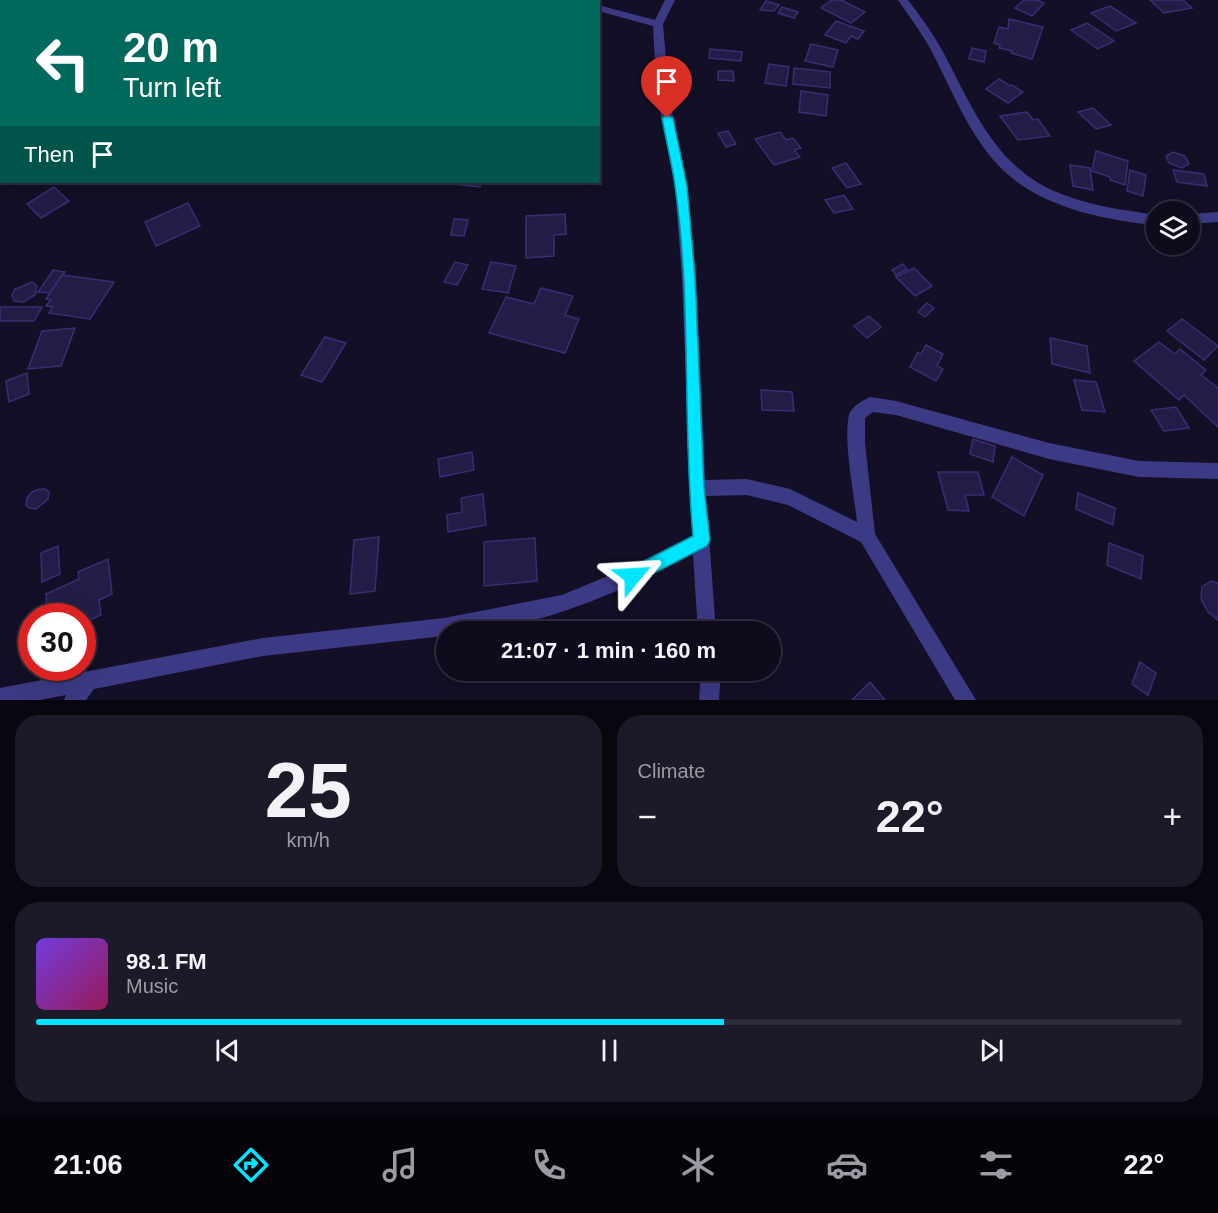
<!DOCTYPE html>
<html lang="en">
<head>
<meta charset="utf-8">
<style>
	:root { --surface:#0e0b1c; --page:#1c1929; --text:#f1f3f6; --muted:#9b9ba3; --line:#2e2b3b; --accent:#00e5ff }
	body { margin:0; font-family:Arial,sans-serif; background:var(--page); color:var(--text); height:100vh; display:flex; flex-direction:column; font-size:22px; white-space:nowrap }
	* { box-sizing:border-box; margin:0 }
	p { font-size:20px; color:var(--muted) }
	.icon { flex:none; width:33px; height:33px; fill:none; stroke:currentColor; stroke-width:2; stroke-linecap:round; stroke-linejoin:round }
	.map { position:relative; height:700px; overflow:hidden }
	.sheet { display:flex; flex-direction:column; gap:15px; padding:15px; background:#08060f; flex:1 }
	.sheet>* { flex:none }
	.top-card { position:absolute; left:0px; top:0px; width:600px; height:183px; box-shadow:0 6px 24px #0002,0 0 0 2px var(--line); background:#00695c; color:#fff; overflow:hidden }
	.controls { position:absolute; left:1146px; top:201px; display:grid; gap:12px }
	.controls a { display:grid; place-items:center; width:54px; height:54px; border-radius:50%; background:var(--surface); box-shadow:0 6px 24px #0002,0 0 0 2px var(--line); font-size:30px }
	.speed { position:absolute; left:18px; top:603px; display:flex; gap:12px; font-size:30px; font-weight:700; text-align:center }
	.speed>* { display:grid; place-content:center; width:78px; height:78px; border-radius:50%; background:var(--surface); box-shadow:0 6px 24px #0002,0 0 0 2px var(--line); line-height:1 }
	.speed .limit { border:9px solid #d22; background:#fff; color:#111 }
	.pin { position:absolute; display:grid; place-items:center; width:51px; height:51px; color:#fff; margin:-62px -26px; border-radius:50% 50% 50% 0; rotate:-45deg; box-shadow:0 0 6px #0007 }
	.pin .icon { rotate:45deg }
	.me { position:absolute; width:66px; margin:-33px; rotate:63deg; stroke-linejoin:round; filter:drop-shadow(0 0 4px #0008) }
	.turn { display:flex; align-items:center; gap:21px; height:126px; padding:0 24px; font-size:27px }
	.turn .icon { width:78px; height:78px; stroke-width:2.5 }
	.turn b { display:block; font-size:42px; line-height:51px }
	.then { display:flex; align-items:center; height:57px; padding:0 24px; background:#0003; gap:12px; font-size:22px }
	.big { font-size:45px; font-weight:600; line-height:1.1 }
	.sheet .tile { flex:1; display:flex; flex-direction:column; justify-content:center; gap:9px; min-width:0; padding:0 21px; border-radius:24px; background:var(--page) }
	.sheet .dial { align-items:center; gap:0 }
	.dial b { font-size:78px; line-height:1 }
	.song { display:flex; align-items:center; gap:18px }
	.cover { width:72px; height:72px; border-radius:9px; background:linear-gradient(135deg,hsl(260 70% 55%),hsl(330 70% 35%)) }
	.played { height:6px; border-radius:3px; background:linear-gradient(90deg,var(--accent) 60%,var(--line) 60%) }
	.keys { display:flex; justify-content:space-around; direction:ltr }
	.heat { display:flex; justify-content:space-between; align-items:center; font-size:33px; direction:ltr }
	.sheet .tiles { flex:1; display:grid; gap:15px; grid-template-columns:1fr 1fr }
	.tile:last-child { grid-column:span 2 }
	.trip { position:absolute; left:436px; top:621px; width:345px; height:60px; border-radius:30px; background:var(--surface); box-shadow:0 6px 24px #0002,0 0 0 2px var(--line); font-weight:600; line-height:60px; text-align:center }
	.menu { display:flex; height:96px; justify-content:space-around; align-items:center; background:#06040b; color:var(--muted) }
	.menu .icon { width:42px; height:42px }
	.menu .current { color:var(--accent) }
	.menu b { font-size:27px; color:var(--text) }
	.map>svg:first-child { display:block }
</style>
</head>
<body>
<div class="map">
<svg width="1218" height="700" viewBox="0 0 1218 700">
	<rect width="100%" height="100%" fill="#130f26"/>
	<!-- building -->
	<g fill="#241b47" stroke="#3b2d73" stroke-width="1.5">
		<polygon points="832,0 841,0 865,12 851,23 821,8"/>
		<polygon points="1024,0 1036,0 1044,3 1032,16 1015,8"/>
		<polygon points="1150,0 1183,0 1192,8 1164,13"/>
		<polygon points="766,1 779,5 774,11 760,10"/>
		<polygon points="1110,6 1136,23 1116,31 1091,13"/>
		<polygon points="782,7 798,12 794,18 778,13"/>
		<polygon points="1009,19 1043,27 1032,59 1011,53 1012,51 999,48 1000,45 994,43 999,27 1008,29"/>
		<polygon points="836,21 864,31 858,39 851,36 846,43 825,35"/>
		<polygon points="1087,23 1114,41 1098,49 1071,30"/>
		<polygon points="811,44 838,50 833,67 805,61"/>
		<polygon points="972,48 986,51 984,62 969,59"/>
		<polygon points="710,49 742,52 741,61 709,58"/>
		<polygon points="769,64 789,67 786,86 765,83"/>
		<polygon points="794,68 830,72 830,88 793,84"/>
		<polygon points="718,71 733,71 734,81 718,80"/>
		<polygon points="999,79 1010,86 1012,85 1023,92 1008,103 986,89"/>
		<polygon points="801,91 828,95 826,116 799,112"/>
		<polygon points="1093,108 1111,125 1096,129 1078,112"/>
		<polygon points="1027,112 1033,120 1038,119 1050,136 1018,140 1000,116"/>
		<polygon points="728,131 736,144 726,147 718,133"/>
		<polygon points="780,132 786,140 793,138 801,148 794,150 800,157 774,165 755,139"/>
		<polygon points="1096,151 1128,161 1125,185 1110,180 1110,177 1092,171"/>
		<polygon points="1173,152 1185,156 1189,164 1181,168 1169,163 1166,156"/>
		<polygon points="846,163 861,184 847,188 832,168"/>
		<polygon points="1070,165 1090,168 1093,190 1073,186"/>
		<polygon points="1130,170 1146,175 1143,196 1127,191"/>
		<polygon points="1173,170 1204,174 1207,186 1177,182"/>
		<polygon points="454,182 482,182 480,187 454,184"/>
		<polygon points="54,187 69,201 41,218 27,204"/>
		<polygon points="844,195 853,209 834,213 825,200"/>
		<polygon points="188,203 200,226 156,246 145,222"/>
		<polygon points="565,214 566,234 554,235 554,256 526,258 526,216"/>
		<polygon points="454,219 468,220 464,236 451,235"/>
		<polygon points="455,262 468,265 457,285 444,282"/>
		<polygon points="491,262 516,266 508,293 482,289"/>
		<polygon points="903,264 907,269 896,275 892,270"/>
		<polygon points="914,268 932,286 915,296 896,277"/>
		<polygon points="53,270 65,272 50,293 38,292"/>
		<polygon points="62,275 114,282 90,319 49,313 53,307 46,306 51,300 46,299"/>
		<polygon points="32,282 37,286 35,295 24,302 14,301 12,295 15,289"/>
		<polygon points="541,288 573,296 565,315 579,319 565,353 489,333 506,297 534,304"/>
		<polygon points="927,303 934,308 925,317 918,312"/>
		<polygon points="0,307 42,307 34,321 0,321"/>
		<polygon points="869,316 881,327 867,338 854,326"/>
		<polygon points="1182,319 1218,346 1204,360 1167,331"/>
		<polygon points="75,328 61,366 28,369 42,331"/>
		<polygon points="325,337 346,343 322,382 301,375"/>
		<polygon points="1050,338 1087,346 1090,373 1052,364"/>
		<polygon points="1159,342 1175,354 1180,349 1206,370 1201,375 1218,388 1218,427 1184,395 1179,400 1134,361"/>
		<polygon points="926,345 943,354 937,366 943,369 936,381 910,367 918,352 921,354"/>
		<polygon points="27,373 29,394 9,402 6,381"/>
		<polygon points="1074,380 1096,382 1105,412 1082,410"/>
		<polygon points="761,390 792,392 794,411 762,410"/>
		<polygon points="1176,407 1189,428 1164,431 1151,410"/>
		<polygon points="973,439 995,446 993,462 970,454"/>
		<polygon points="472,452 474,470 440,477 438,459"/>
		<polygon points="1012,457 1043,475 1024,516 992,497"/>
		<polygon points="938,472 978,472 984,495 965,495 969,511 948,510"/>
		<polygon points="39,489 45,489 49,492 48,499 36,509 29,508 26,505 27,498 32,492"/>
		<polygon points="1078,493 1115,508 1113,525 1076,509"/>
		<polygon points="483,494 486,525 448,532 447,515 462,512 461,498"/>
		<polygon points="379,537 375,591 350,594 354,540"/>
		<polygon points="535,538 537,581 484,586 484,542"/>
		<polygon points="1109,543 1143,556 1141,579 1107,565"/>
		<polygon points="58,546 60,574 42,582 41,553"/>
		<polygon points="108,559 112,594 99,600 101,615 82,623 82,616 47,616 46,594 79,579 78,572"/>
		<polygon points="1211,581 1218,583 1218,620 1208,612 1201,599 1202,587"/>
		<polygon points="1140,662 1156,673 1148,695 1132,684"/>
		<polygon points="491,670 521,670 493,680"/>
		<polygon points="870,682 885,700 852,700"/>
	</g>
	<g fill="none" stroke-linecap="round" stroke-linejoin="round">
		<!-- minor -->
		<g fill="#3d3a85" fill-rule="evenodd">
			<polygon points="0,0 7,0 0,4"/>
			<polygon points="564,0 578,0 579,2 565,2"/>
			<path d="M665,0H675L663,24L669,96L687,186L696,277L705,480L747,479L790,489L857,522C854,494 843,440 849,415C851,407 863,400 870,397L896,401L1049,443L1139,461L1218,463V479L1139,477L1049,459L896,415L873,412L865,418V443L875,534L976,700H955L861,542L788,505L747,495L706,496L716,632H698L693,554C617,593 534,632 447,632V636H444L263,656L94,689L86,700H64L66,695L40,700H0V688L263,638L444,618L562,595L627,568L692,536L682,277L675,186L657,96L653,26L598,11V5L655,20Z"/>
			<path d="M898,0H908C920,16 932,32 942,50C971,104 993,164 1054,191C1086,205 1122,210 1156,215V225C1102,220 1035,206 997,164C967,131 951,88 931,50C921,32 909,16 898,0Z"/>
			<polygon points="1218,212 1218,222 1190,224 1190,214"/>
			<polygon points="701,670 721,670 719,700 699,700"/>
		</g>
	</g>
	<!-- route -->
	<path fill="#00e5ff" stroke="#0095a6" stroke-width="1.5" d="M667,115L673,118L687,186L695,277L704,488L710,540L707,546L633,584L627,581L625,576L627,570L693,536C682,420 692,301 675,186C672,163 666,141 662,118Z"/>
</svg>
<div class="controls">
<a><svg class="icon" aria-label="layers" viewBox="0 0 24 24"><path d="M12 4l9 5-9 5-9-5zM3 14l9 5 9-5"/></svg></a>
</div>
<div class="speed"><div class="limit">30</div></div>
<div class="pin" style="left:667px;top:118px;background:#d93025"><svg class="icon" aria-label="arrive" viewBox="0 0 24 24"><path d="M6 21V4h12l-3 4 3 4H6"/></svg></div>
<svg class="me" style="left:633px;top:576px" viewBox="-20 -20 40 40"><path d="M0-17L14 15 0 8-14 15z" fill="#00e5ff" stroke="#fff" stroke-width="4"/></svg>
<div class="trip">21:07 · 1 min · 160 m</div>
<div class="top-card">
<div class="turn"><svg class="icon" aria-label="left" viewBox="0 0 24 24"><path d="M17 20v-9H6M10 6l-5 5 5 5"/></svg><div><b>20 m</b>Turn left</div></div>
<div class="then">Then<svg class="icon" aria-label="arrive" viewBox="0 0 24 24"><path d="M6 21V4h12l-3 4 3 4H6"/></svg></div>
</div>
</div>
<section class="sheet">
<div class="tiles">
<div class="tile dial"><b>25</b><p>km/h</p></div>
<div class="tile"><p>Climate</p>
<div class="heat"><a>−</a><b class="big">22°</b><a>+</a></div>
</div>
<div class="tile">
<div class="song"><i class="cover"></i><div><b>98.1 FM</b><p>Music</p></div></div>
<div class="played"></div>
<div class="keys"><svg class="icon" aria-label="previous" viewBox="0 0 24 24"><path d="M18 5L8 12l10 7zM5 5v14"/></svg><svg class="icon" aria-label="pause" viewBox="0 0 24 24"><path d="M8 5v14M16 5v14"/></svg><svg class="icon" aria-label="next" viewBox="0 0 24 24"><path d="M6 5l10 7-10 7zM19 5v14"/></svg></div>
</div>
</div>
</section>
<nav class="menu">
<b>21:06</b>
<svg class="icon current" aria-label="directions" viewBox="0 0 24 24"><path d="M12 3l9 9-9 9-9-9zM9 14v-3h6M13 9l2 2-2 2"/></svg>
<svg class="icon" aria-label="music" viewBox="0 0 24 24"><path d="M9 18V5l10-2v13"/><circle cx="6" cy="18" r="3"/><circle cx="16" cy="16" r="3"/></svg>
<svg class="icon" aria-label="phone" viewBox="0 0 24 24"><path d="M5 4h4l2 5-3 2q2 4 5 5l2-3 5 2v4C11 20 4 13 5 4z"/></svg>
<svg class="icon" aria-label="climate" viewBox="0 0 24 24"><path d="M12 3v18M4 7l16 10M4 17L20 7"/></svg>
<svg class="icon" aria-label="car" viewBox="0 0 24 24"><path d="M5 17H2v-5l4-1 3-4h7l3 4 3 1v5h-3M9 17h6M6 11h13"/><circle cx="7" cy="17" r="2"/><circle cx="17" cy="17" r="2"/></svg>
<svg class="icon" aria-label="filters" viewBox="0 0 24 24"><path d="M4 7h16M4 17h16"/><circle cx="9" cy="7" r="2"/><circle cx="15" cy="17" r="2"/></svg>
<b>22°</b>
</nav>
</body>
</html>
